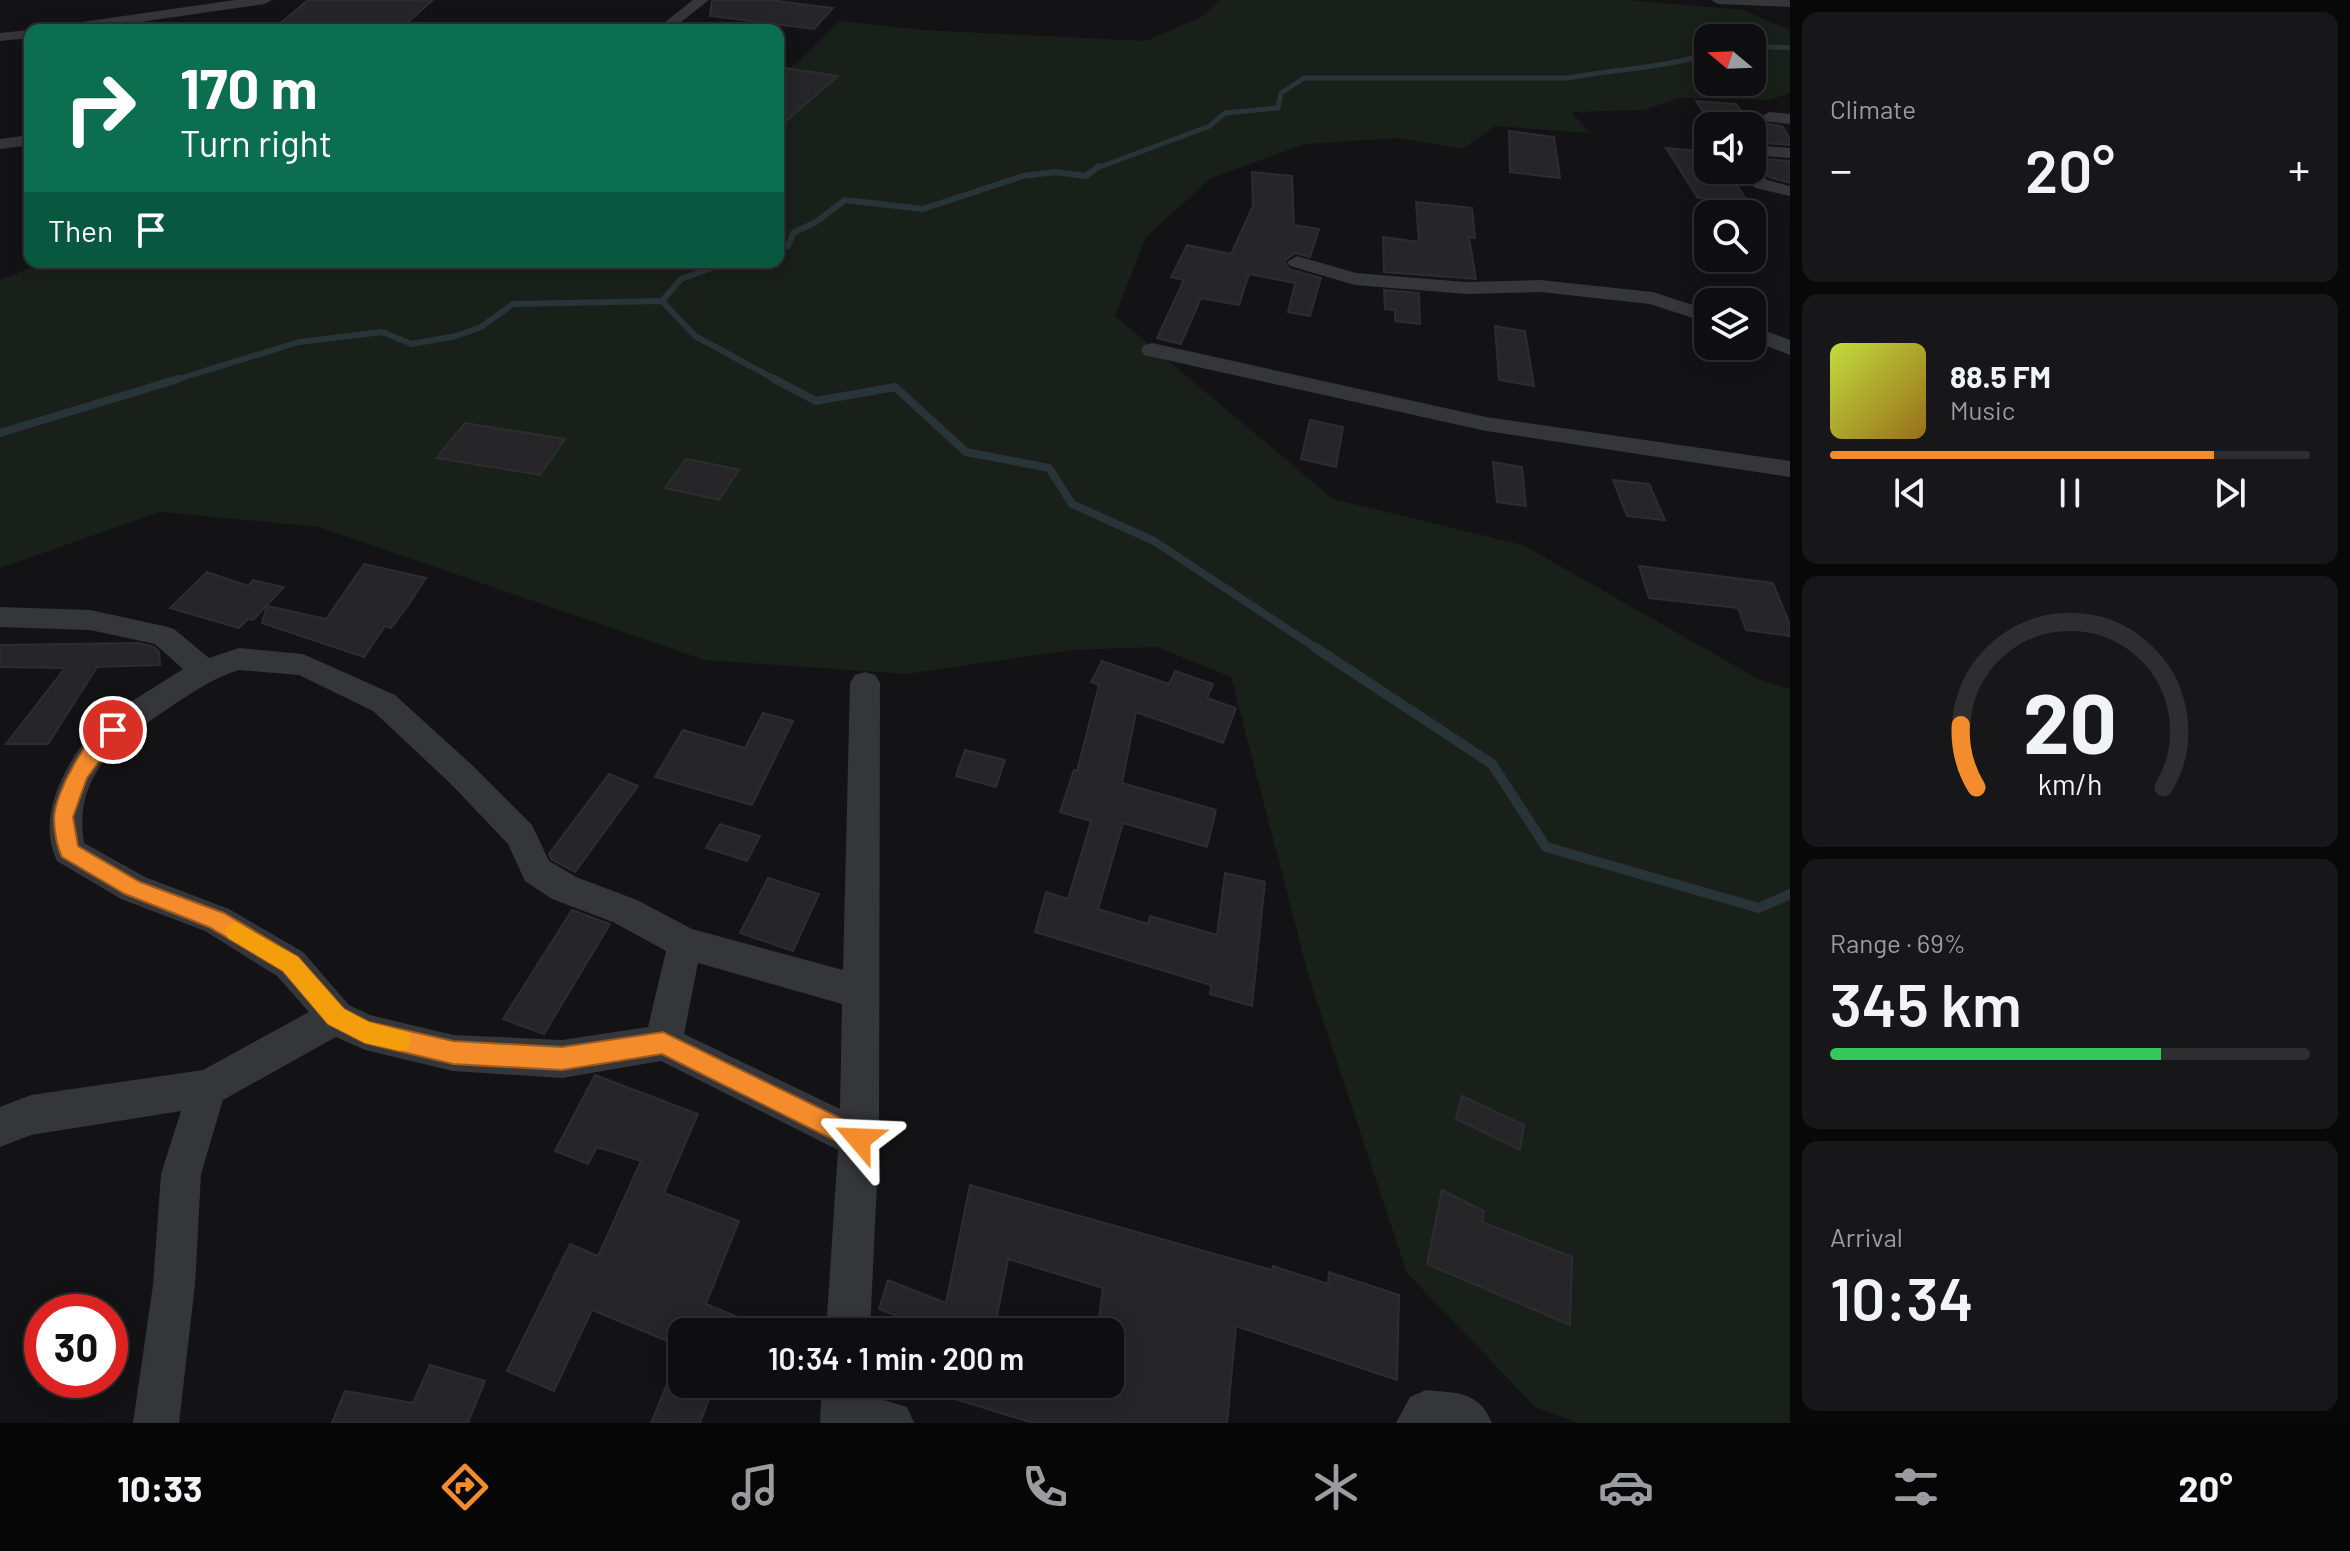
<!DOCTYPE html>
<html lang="en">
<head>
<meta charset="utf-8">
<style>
	:root { --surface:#0e0e10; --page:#171719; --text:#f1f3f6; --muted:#9b9c9f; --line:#2e2e30; --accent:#f48c2c }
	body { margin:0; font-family:Barlow,sans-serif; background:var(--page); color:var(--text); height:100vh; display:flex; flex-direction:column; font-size:30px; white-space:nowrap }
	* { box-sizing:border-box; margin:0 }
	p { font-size:26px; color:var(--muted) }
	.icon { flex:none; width:44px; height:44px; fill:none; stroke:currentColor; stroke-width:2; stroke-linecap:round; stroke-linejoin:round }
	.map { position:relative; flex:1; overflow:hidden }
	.drawer { display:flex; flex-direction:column; gap:12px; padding:12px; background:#080809; width:560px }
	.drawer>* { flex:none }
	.guide { position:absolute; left:24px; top:24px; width:760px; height:244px; border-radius:16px; box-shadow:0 4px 20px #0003,0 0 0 2px var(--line); background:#0b6e4f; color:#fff; overflow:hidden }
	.needle { width:52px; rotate:289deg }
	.tools { position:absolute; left:1694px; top:24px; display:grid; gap:16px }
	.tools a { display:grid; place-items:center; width:72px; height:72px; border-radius:16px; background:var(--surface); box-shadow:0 4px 20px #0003,0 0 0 2px var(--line); font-size:40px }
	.speed { position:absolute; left:24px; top:1294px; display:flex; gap:16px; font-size:40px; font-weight:700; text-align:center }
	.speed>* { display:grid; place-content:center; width:104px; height:104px; border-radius:50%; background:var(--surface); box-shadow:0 4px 20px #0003,0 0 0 2px var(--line); line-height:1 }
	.speed .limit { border:12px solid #d22; background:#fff; color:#111 }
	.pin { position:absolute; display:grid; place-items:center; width:68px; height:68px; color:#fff; margin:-34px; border:4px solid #fff; border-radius:50%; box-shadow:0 2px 8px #0007 }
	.me { position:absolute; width:88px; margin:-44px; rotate:296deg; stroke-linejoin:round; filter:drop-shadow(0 0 6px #0008) }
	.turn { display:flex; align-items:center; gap:28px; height:168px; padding:0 24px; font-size:36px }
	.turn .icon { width:104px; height:104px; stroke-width:2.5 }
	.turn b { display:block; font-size:56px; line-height:68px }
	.then { display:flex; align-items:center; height:76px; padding:0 24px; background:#0003; gap:16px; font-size:30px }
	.big { font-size:60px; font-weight:600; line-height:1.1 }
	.drawer .widget { flex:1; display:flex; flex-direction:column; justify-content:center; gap:12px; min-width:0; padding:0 28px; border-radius:16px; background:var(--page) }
	.drawer .dial { align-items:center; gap:0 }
	.dial svg { height:208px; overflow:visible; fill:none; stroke:var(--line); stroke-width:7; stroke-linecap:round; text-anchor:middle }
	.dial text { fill:var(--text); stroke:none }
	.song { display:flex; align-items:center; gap:24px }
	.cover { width:96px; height:96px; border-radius:12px; background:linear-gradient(135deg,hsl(70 70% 55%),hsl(40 70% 35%)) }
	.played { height:8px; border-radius:4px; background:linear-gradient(90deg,var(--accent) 80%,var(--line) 80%) }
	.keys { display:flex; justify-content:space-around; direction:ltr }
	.heat { display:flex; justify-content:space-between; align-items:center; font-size:44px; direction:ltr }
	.charge { height:12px; border-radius:6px; background:linear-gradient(90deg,#34c759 69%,var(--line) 0) }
	.trip { position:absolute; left:668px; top:1318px; width:456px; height:80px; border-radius:16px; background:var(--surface); box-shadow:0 4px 20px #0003,0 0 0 2px var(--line); font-weight:600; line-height:80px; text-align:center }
	.dock { display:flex; height:128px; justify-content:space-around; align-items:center; background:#060606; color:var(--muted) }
	.dock .icon { width:56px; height:56px }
	.dock .selected { color:var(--accent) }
	.dock b { font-size:36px; color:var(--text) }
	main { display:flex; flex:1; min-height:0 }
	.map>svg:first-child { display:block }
</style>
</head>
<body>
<main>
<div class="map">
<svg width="1790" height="1423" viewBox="0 0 1790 1423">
	<rect width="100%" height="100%" fill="#131315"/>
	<!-- green -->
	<path fill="#191f19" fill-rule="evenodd" d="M1219,0H1629L1743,10L1790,30V93L1769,100L1678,98L1644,110L1572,112L1589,133L1495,126L1463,149L1398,138L1305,144L1211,178L1146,237L1115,316L1333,499L1523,545L1758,679L1790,689V1423H1578L1535,1407L1407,1273L1310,981L1231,677L1157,647L1072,650L906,674L704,660L319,527L160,512L0,568V280L45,262H778V80L840,21L923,30L1146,41L1203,16ZM1708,38H1752V82H1708Z"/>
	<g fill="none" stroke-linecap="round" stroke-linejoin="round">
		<!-- stream-far3 -->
		<g stroke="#293438" stroke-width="5">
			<polyline points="1752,46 1790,48"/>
			<path d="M1097,168L1210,126L1225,113L1278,108L1281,93L1304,78H1569C1616,69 1662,68 1708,54"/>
		</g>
		<!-- stream-far2 -->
		<g stroke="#293438" stroke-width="6">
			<polyline points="778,248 788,246 793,233 816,222 845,200 923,209 1023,176 1055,172 1086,176 1099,166"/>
			<polyline points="662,301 681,279 728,262"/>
			<polyline points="172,381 299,342 382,332 412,344 456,336 481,327 513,304 662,301 695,336 778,381"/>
		</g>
		<!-- stream-far1 -->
		<g stroke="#293438" stroke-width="8">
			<polyline points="774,379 816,401 895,387 966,452 1049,468 1072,504 1154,541 1319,650"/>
			<polyline points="0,433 178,379"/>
		</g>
		<!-- stream -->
		<polyline stroke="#293438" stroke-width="10" points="1316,648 1492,764 1546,847 1759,908 1790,894"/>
	</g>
	<!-- building -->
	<g fill="#262629" stroke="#2d2d31" stroke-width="2">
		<polygon points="308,0 433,0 399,30 272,30"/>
		<polygon points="712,0 770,0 833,8 814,29 710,16"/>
		<polygon points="778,67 838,76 778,128"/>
		<polygon points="1696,101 1736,104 1748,121 1782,126 1790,139 1790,145 1752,142 1752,126 1712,126"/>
		<polygon points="1509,131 1554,137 1560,178 1510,172"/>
		<polygon points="1666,148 1708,152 1708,170 1738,170 1747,182 1734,181 1748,202 1698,198"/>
		<polygon points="1752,158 1790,161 1790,183 1769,177 1752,162"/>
		<polygon points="1252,172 1292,176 1294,225 1319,229 1310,257 1295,253 1284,261 1289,269 1321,278 1310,316 1288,312 1295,283 1249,274 1239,305 1201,298 1181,344 1157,338 1184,280 1171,277 1187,245 1231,254 1253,206"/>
		<polygon points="1416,202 1472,208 1475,238 1469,237 1476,279 1384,272 1383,237 1419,242"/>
		<polygon points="1384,290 1419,293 1420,324 1395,321 1395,310 1385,309"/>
		<polygon points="1495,326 1525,331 1534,386 1499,380"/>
		<polygon points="1310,420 1343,427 1336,467 1301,459"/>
		<polygon points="465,423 565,439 540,475 436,458"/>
		<polygon points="686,459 722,466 739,470 719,500 665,488"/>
		<polygon points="1493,462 1522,467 1526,506 1497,502"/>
		<polygon points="1613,480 1649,484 1665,520 1627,516"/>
		<polygon points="364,564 426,578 407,607 391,628 385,626 364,657 262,623 267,606 326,619"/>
		<polygon points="1639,566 1773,583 1790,625 1790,636 1746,630 1738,608 1649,598"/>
		<polygon points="207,572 248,586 253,580 284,587 253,620 248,619 239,628 170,608"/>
		<polygon points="138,643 154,647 159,652 160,665 97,667 48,744 6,744 65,668 0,667 0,645"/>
		<polygon points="1102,661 1169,684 1175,671 1213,684 1207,698 1236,708 1223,743 1136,712 1122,783 1216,810 1207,847 1123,823 1098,909 1148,924 1150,916 1217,935 1225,873 1265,882 1252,1006 1210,994 1211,985 1035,932 1046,892 1068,899 1091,821 1060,812 1074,770 1077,771 1099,685 1091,682"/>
		<polygon points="763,713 793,721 752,805 655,777 683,730 745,748"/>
		<polygon points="965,750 1005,760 996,787 956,776"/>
		<polygon points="609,774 638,786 575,872 551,859 549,854"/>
		<polygon points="720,824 760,836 747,861 706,848"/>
		<polygon points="768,878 819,894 793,951 740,933"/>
		<polygon points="572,910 610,924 544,1034 503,1019"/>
		<polygon points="595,1075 698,1114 664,1193 739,1221 706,1304 772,1331 682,1332 682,1347 592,1310 554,1391 507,1371 570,1244 598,1256 641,1161 597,1147 588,1164 555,1151"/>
		<polygon points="1462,1096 1524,1125 1520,1150 1456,1119"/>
		<polygon points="970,1185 1272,1270 1273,1266 1328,1284 1329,1272 1399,1295 1397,1380 1236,1326 1227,1423 1033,1423 926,1390 927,1384 1110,1384 1110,1332 1097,1332 1103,1288 1008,1259 994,1332 938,1332 879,1309 888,1280 946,1303"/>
		<polygon points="1442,1190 1484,1211 1482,1222 1572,1257 1570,1325 1427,1264"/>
		<polygon points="430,1365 485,1381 468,1423 332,1423 345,1391 413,1403"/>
		<polygon points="667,1384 715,1384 700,1423 651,1423"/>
	</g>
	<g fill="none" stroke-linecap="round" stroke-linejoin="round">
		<!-- minor -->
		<g fill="#34363a" fill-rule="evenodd">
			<polygon points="235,0 272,0 265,4 85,30 47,30 54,26"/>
			<polygon points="693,0 709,0 671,30 655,30"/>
			<polygon points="1711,0 1790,0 1790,7 1718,4"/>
			<polygon points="30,30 30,38 0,41 0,33"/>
			<polygon points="1769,112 1790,114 1790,124 1763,121 1761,117"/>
			<polygon points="30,135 30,145 0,149 0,139"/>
			<polygon points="1752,145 1790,148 1790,158 1752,155"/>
			<polygon points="1752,165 1767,180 1790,186 1790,196 1755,188 1741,170 1752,170"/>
			<polygon points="1297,256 1356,273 1466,282 1540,280 1653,292 1708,310 1708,323 1650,304 1540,292 1466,294 1355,285 1290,266 1287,262"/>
			<polygon points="1752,326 1790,340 1790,355 1752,340"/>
			<polygon points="1152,343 1486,417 1790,461 1790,477 1486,431 1144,355 1141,350 1144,345"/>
			<path d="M0,607L90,610L164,626L174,629L209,658L239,648L303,654L395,695L472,765L532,825L549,861L576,877L637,900L692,929L843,970L850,683L855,675L865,672L875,675L880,683L879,1139L870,1332H826L838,1150L661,1061L562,1078L453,1071L365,1050L336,1037L223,1100L201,1174L195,1285L179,1423H133L153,1285L161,1174L181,1111L31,1135L0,1147V1107L31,1095L203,1070L309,1012L277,976L205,931L121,899L57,861C47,839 48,818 55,796C80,725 125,707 183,669L155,644L90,630L0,627ZM239,670L299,675L373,711L450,783L508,844L525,881L552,899L613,922L666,951L648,1027L562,1040L453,1035L370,1015L349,1005L303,952L229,909L145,877L84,843C73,774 118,742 169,708C193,692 213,678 239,670ZM698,963L842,1004L840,1109L684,1034Z"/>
			<polygon points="822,1384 868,1384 867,1395 907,1407 914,1423 820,1423"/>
			<path d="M1426,1390C1457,1393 1479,1391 1492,1423H1396L1410,1397Z"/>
		</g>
	</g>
	<!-- route -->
	<path fill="#f48c2c" stroke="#9f5b1d" stroke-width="2" d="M113,722L122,730L87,778L73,817L78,846L140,882L224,913L298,957L344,1009L369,1022L453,1041L562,1047L663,1032L867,1131L871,1139L867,1148L859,1151L850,1148L662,1054L562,1070L453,1064L365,1043L328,1024L283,971L209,927L125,894L62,857C57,847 54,831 54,819C54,794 88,730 113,722Z"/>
	<!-- slow -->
	<polygon fill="#f59e0b" points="236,922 298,957 344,1009 369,1022 408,1032 411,1040 408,1048 400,1051 365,1043 328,1024 283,971 228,938 225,931 228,925"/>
</svg>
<div class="tools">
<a><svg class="needle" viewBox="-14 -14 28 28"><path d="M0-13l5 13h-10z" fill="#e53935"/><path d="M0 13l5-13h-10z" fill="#9b9c9f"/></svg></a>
<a><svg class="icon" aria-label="sound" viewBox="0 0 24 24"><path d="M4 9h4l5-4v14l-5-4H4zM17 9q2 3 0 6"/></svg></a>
<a><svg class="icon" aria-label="search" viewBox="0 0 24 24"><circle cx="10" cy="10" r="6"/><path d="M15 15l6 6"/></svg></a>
<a><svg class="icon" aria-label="layers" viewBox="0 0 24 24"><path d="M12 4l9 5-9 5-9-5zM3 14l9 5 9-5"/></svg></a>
</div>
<div class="speed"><div class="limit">30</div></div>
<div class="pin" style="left:113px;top:730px;background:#d93025"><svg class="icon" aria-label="arrive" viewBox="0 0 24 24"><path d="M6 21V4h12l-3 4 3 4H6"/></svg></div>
<svg class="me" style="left:859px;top:1139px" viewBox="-20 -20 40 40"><path d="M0-17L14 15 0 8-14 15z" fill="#f48c2c" stroke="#fff" stroke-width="4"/></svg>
<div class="trip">10:34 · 1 min · 200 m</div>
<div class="guide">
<div class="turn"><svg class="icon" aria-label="right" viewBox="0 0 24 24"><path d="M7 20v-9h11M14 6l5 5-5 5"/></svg><div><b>170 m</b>Turn right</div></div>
<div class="then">Then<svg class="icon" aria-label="arrive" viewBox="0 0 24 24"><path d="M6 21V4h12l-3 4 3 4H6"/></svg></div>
</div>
</div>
<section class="drawer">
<div class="widget"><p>Climate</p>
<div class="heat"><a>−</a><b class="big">20°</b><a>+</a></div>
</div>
<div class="widget">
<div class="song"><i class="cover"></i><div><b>88.5 FM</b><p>Music</p></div></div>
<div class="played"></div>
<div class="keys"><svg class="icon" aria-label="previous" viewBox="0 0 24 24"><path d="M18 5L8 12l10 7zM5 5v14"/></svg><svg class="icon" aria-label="pause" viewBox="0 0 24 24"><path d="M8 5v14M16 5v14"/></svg><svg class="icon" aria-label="next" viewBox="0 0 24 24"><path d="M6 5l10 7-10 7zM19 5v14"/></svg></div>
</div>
<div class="widget dial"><svg viewBox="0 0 100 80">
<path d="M14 69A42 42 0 1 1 86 69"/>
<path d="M14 69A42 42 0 0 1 8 45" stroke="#f48c2c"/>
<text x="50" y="56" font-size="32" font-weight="700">20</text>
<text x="50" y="72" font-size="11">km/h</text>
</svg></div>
<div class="widget"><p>Range · 69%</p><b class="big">345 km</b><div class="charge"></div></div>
<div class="widget"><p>Arrival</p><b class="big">10:34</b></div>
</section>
</main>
<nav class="dock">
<b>10:33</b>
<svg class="icon selected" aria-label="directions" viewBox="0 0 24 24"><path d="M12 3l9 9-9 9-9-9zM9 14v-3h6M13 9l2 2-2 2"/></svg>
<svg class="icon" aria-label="music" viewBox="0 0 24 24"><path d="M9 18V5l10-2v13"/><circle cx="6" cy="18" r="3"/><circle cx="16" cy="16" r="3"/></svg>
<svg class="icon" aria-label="phone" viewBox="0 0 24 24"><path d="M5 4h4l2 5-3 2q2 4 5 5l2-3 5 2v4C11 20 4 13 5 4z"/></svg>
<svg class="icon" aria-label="climate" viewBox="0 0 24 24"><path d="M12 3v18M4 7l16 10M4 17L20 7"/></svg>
<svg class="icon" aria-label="car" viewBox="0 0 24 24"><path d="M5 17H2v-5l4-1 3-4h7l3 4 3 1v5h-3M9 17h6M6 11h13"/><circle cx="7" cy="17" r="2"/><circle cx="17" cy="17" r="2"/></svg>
<svg class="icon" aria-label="filters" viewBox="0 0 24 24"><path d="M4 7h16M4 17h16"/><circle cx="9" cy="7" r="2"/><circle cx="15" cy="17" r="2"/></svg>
<b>20°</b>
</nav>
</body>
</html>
